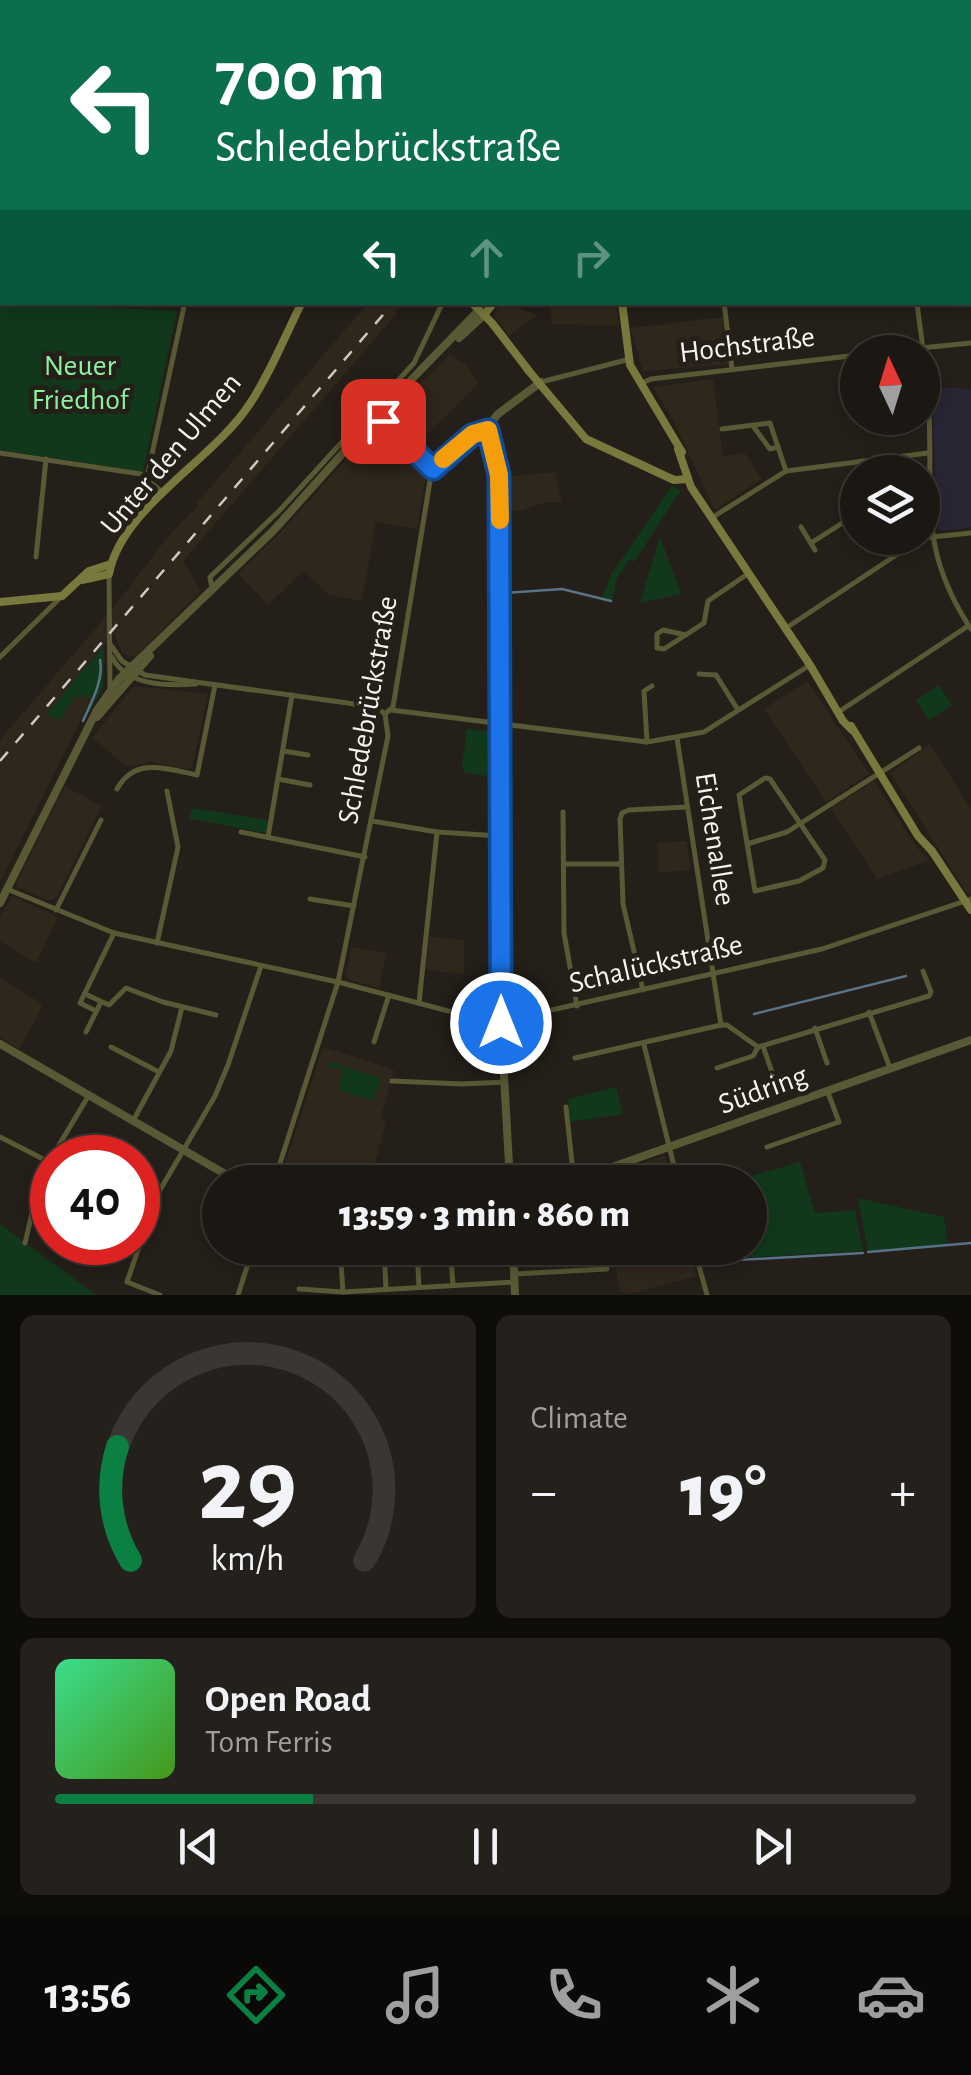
<!DOCTYPE html>
<html lang="en">
<head>
<meta charset="utf-8">
<style>
	:root { --surface:#1b1713; --page:#24201c; --text:#f1f3f6; --muted:#a09fa0; --line:#393633; --accent:#0b8043 }
	body { margin:0; font-family:"Alegreya Sans",sans-serif; background:var(--page); color:var(--text); height:100vh; display:flex; flex-direction:column; font-size:38px; white-space:nowrap }
	* { box-sizing:border-box; margin:0 }
	p { font-size:32px; color:var(--muted) }
	.icon { flex:none; width:55px; height:55px; fill:none; stroke:currentColor; stroke-width:2; stroke-linecap:round; stroke-linejoin:round }
	.map { position:relative; height:1295px; overflow:hidden }
	.panel { display:flex; flex-direction:column; gap:20px; padding:20px; background:#0f0d0a; flex:1 }
	.panel>* { flex:none }
	.top-card { position:absolute; left:0px; top:0px; width:972px; height:305px; box-shadow:0 5px 15px #0003,0 0 0 2px var(--line); background:#0b6e4f; color:#fff; overflow:hidden }
	.needle { width:65px; rotate:356deg }
	.tools { position:absolute; left:840px; top:335px; display:grid; gap:20px }
	.tools a { display:grid; place-items:center; width:100px; height:100px; border-radius:50%; background:var(--surface); box-shadow:0 5px 15px #0003,0 0 0 2px var(--line); font-size:50px }
	.speed { position:absolute; left:30px; top:1135px; display:flex; gap:20px; font-size:50px; font-weight:700; text-align:center }
	.speed>* { display:grid; place-content:center; width:130px; height:130px; border-radius:50%; background:var(--surface); box-shadow:0 5px 15px #0003,0 0 0 2px var(--line); line-height:1 }
	.speed .limit { border:15px solid #d22; background:#fff; color:#111 }
	.pin { position:absolute; display:grid; place-items:center; width:85px; height:85px; color:#fff; margin:-42px; border-radius:20px; box-shadow:0 5px 15px #0006 }
	.me { position:absolute; width:110px; margin:-55px; rotate:0deg; stroke-linejoin:round; filter:drop-shadow(0 0 8px #0008) }
	.turn { display:flex; align-items:center; gap:35px; height:210px; padding:0 50px; font-size:45px }
	.turn .icon { width:130px; height:130px; stroke-width:2.5 }
	.turn b { display:block; font-size:70px; line-height:85px }
	.lanes { display:flex; align-items:center; height:95px; padding:0 50px; background:#0003; justify-content:center; gap:50px; direction:ltr }
	.lanes .off { opacity:.35 }
	.big { font-size:75px; font-weight:800; line-height:1.1 }
	.panel .card { flex:1; display:flex; flex-direction:column; justify-content:center; gap:15px; min-width:0; padding:0 35px; border-radius:15px; background:var(--page) }
	.panel .dial { align-items:center; gap:0 }
	.dial svg { height:260px; overflow:visible; fill:none; stroke:var(--line); stroke-width:7; stroke-linecap:round; text-anchor:middle }
	.dial text { fill:var(--text); stroke:none }
	.song { display:flex; align-items:center; gap:30px }
	.cover { width:120px; height:120px; border-radius:15px; background:linear-gradient(135deg,hsl(150 70% 55%),hsl(100 70% 35%)) }
	.played { height:10px; border-radius:5px; background:linear-gradient(90deg,var(--accent) 30%,var(--line) 30%) }
	.keys { display:flex; justify-content:space-around; direction:ltr }
	.heat { display:flex; justify-content:space-between; align-items:center; font-size:55px; direction:ltr }
	.panel .tiles { flex:1; display:grid; gap:20px; grid-template-columns:1fr 1fr }
	.card:last-child { grid-column:span 2 }
	.trip { position:absolute; left:202px; top:1165px; width:565px; height:100px; border-radius:50px; background:var(--surface); box-shadow:0 5px 15px #0003,0 0 0 2px var(--line); font-weight:800; line-height:100px; text-align:center }
	.menu { display:flex; height:160px; justify-content:space-around; align-items:center; background:#0b0908; color:var(--muted) }
	.menu .icon { width:70px; height:70px }
	.menu .current { color:var(--accent) }
	.menu b { font-size:45px; color:var(--text) }
	.map>svg:first-child { display:block }
</style>
</head>
<body>
<div class="map">
<svg width="971" height="1295" viewBox="0 0 971 1295">
	<rect width="100%" height="100%" fill="#241f19"/>
	<!-- built -->
	<g fill="#30271c">
		<polygon points="550,302 616,303 619,326 552,324"/>
		<polygon points="368,303 403,303 395,311 397,313 183,561 201,591 137,655 129,657 122,653 114,633 47,713 60,720 75,695 81,694 91,699 0,882 0,740 114,607 166,539 198,506 196,504"/>
		<polygon points="506,303 537,315 509,336 494,315 500,303"/>
		<polygon points="723,317 728,364 643,371 630,328"/>
		<polygon points="450,355 465,364 479,383 414,447 386,415"/>
		<polygon points="713,379 723,457 744,452 762,479 715,510 672,418 653,387"/>
		<polygon points="380,422 427,469 417,529 376,522 362,601 330,595 303,571 268,605 238,573 279,534"/>
		<polygon points="555,472 562,502 545,502 519,511 507,511 506,477"/>
		<polygon points="807,681 869,774 826,802 764,709"/>
		<polygon points="134,686 208,694 192,767 187,769 151,762 128,767 92,738"/>
		<polygon points="930,744 971,809 971,894 967,893 890,773"/>
		<polygon points="874,781 917,848 930,860 877,879 831,808"/>
		<polygon points="65,786 102,806 57,897 49,901 17,887 16,883"/>
		<polygon points="687,841 690,870 659,873 657,843"/>
		<polygon points="12,896 58,917 36,963 0,941 0,916"/>
		<polygon points="429,937 464,940 464,974 426,970"/>
		<polygon points="352,947 386,953 379,988 350,980 346,975"/>
		<polygon points="0,978 41,1003 42,1008 19,1049 0,1037"/>
		<polygon points="323,1047 394,1070 380,1120 386,1122 370,1182 279,1182"/>
		<polygon points="664,1155 673,1182 647,1182 640,1164"/>
		<polygon points="612,1248 689,1248 697,1276 629,1294 620,1291"/>
	</g>
	<!-- medical -->
	<polygon fill="#282535" points="932,387 971,389 971,527 961,529 941,531 937,526"/>
	<!-- green -->
	<g fill="#11381a">
		<polygon points="0,300 2,302 177,311 143,472 0,450"/>
		<polygon points="672,486 681,490 634,562 629,560 617,578 612,600 602,598 612,573"/>
		<polygon points="660,536 681,594 640,603"/>
		<polygon points="104,646 103,687 84,721 81,721 91,699 82,694 79,698 75,696 60,721 46,714"/>
		<polygon points="939,685 952,705 929,720 916,700"/>
		<polygon points="467,729 494,732 494,777 465,773 462,766"/>
		<polygon points="192,808 267,820 267,833 189,819"/>
		<polygon points="329,1062 381,1078 373,1101 338,1090 344,1071 328,1066"/>
		<polygon points="616,1087 623,1114 570,1122 568,1099"/>
		<polygon points="800,1162 815,1213 855,1210 863,1251 721,1259 718,1248 750,1248 750,1182 730,1182"/>
		<polygon points="858,1198 944,1217 948,1246 868,1251"/>
		<polygon points="0,1224 85,1287 99,1295 0,1295"/>
	</g>
	<g fill="none" stroke-linecap="round" stroke-linejoin="round">
		<!-- stream -->
		<g stroke="#587287" stroke-width="2.5">
			<polyline points="795,0 800,2"/>
			<polyline points="970,65 971,66"/>
			<polyline points="506,593 562,589 611,601"/>
			<path d="M83,721C91,703 104,680 100,660"/>
			<polyline points="754,1014 906,976"/>
			<polyline points="868,1252 971,1243"/>
			<polyline points="704,1262 863,1253"/>
		</g>
		<!-- minor -->
		<g stroke="#595935" stroke-width="5">
			<polyline points="608,0 609,2"/>
			<polyline points="235,2 235,0"/>
			<polyline points="867,2 869,0"/>
			<polyline points="970,79 971,79"/>
			<polyline points="970,204 971,204"/>
			<polyline points="0,240 2,240"/>
			<polyline points="724,302 732,369"/>
			<path d="M917,302C921,339 928,375 929,411C933,500 918,549 971,629"/>
			<polyline points="880,352 971,343"/>
			<polyline points="541,382 630,359"/>
			<polyline points="642,383 651,379 858,355"/>
			<polyline points="377,415 432,469"/>
			<polyline points="753,426 770,449 778,447"/>
			<polyline points="722,429 770,423 786,471"/>
			<polyline points="0,453 141,474 163,493"/>
			<polyline points="862,461 864,472"/>
			<polyline points="147,477 185,302"/>
			<polyline points="713,517 786,471 928,453"/>
			<polyline points="801,527 815,550"/>
			<polyline points="811,543 858,513"/>
			<polyline points="36,557 46,459"/>
			<polyline points="109,574 110,690"/>
			<polyline points="212,588 210,577 280,510 414,363 443,302"/>
			<polyline points="786,628 922,538 971,533"/>
			<polyline points="686,635 663,630 657,634 657,648 664,649 704,623 708,601 749,573"/>
			<polyline points="110,644 122,661 145,675 376,707 385,714"/>
			<polyline points="0,657 62,596"/>
			<path d="M112,657C126,686 167,686 196,684"/>
			<polyline points="699,674 716,675 738,710"/>
			<polyline points="391,710 647,742 704,732 810,665"/>
			<polyline points="837,713 968,626"/>
			<polyline points="677,738 721,1025"/>
			<polyline points="647,742 644,691 652,686"/>
			<polyline points="283,751 308,755"/>
			<polygon points="765,778 770,779 825,860 823,868 799,881 755,891 739,795"/>
			<polyline points="278,779 310,785"/>
			<path d="M117,789C135,756 167,769 197,775L215,685"/>
			<polyline points="563,812 564,933 577,1006"/>
			<polyline points="372,821 437,832 501,836"/>
			<polyline points="241,832 365,857"/>
			<polyline points="268,837 292,695"/>
			<polyline points="747,844 787,832 919,748"/>
			<polyline points="564,864 621,864"/>
			<polyline points="7,889 114,933 342,983 494,1023 822,949 971,899"/>
			<polyline points="310,899 354,906"/>
			<polyline points="56,910 101,820"/>
			<polyline points="157,943 178,847 167,791"/>
			<polyline points="643,990 623,904 620,819 622,813 629,810 687,807"/>
			<polyline points="85,994 109,1005 126,988 163,1002 216,1015"/>
			<polyline points="419,1003 437,832"/>
			<polyline points="96,1011 80,1003 114,933"/>
			<polyline points="869,1012 890,1068"/>
			<polyline points="721,1025 727,1025 758,1047 929,996 931,992 923,971"/>
			<polyline points="815,1028 827,1063"/>
			<polyline points="86,1032 101,1002"/>
			<polyline points="374,1042 389,995"/>
			<polyline points="644,1045 678,1182"/>
			<polyline points="763,1046 775,1081"/>
			<polyline points="111,1047 159,1072"/>
			<polyline points="575,1058 721,1025"/>
			<polyline points="717,1068 753,1056 758,1047"/>
			<polyline points="392,1081 462,1084 505,1082"/>
			<polyline points="566,1107 574,1181"/>
			<polyline points="133,1121 171,1051 182,1007"/>
			<polyline points="0,1137 49,1162"/>
			<polyline points="767,1147 839,1122 827,1090"/>
			<path d="M274,1182L338,982L388,736L385,714L393,707L431,475C439,458 468,432 488,430"/>
			<polyline points="25,1243 41,1175 89,1095"/>
			<polyline points="340,1248 343,1292"/>
			<polyline points="384,1248 386,1289"/>
			<polyline points="417,1248 419,1287"/>
			<polyline points="450,1248 453,1284"/>
			<polyline points="694,1248 707,1295"/>
			<polyline points="514,1274 607,1269"/>
			<polyline points="299,1289 343,1292 515,1282"/>
			<polyline points="160,1295 127,1282 156,1197 215,1096 228,1065 261,966"/>
			<polyline points="238,1295 253,1248"/>
		</g>
		<!-- tertiary -->
		<g stroke="#595935" stroke-width="8">
			<polyline points="454,2 455,0"/>
			<polyline points="459,338 484,315"/>
			<polyline points="97,717 150,656"/>
			<polyline points="0,903 97,710 119,679 274,530 377,415 479,310"/>
			<polyline points="0,1044 239,1182"/>
			<polyline points="510,1182 501,1023 500,484 488,436 489,425 498,414 541,382"/>
			<polyline points="570,1182 971,1040"/>
			<polyline points="513,1248 515,1295"/>
		</g>
		<!-- secondary -->
		<g stroke="#79783d" stroke-width="8">
			<polyline points="749,2 750,0"/>
			<polyline points="471,302 492,323 529,371"/>
			<polyline points="622,302 630,365 682,452"/>
			<polyline points="484,315 494,302"/>
			<polyline points="528,370 586,439 674,480 688,479"/>
			<polyline points="678,449 691,487 810,665 843,721 852,730"/>
			<path d="M82,580L109,574C121,508 213,460 249,405C270,374 285,336 302,302"/>
			<polyline points="0,602 62,596 89,571 111,564"/>
			<polyline points="851,726 918,836 932,851"/>
			<polyline points="932,851 971,910"/>
		</g>
		<!-- rail -->
		<g stroke="#ccc8c4" stroke-width="2.5" stroke-dasharray="12 12" stroke-linecap="butt">
			<polyline points="639,2 641,0"/>
			<polyline points="0,761 394,302"/>
		</g>
	</g>
	<g fill="none" stroke-linecap="round" stroke-linejoin="round">
		<defs>
			<polyline id="route" points="383,421 433,469 472,435 488,430 499,475 501,1023"/>
		</defs>
		<!-- route casing -->
		<use href="#route" stroke="#114b97" stroke-width="25"/>
		<!-- route -->
		<use href="#route" stroke="#1a73e8" stroke-width="18"/>
		<!-- slow -->
		<polyline stroke="#f59e0b" stroke-width="18" points="443,459 473,434 488,430 499,475 500,520"/>
	</g>
	<g text-anchor="middle" dominant-baseline="central" stroke-width="10" stroke-linejoin="round" paint-order="stroke">
		<!-- street labels -->
		<g font-size="30" fill="#f7f3ef" stroke="#241f19">
			<text transform="translate(747 345) rotate(-7)">Hochstraße</text>
			<text transform="translate(171 454) rotate(-50)">Unter den Ulmen</text>
			<text transform="translate(368 710) rotate(-80)">Schledebrückstraße</text>
			<text transform="translate(715 839) rotate(81)">Eichenallee</text>
			<text transform="translate(656 964) rotate(-13)">Schalückstraße</text>
			<text transform="translate(763 1090) rotate(-20)">Südring</text>
		</g>
		<!-- park labels -->
		<g font-size="30" fill="#8cf19e" stroke="#241f19">
			<text x="80" y="366">Neuer<tspan x="80" dy="34">Friedhof</tspan></text>
		</g>
	</g>
</svg>
<div class="tools">
<a><svg class="needle" viewBox="-14 -14 28 28"><path d="M0-13l5 13h-10z" fill="#e53935"/><path d="M0 13l5-13h-10z" fill="#a09fa0"/></svg></a>
<a><svg class="icon" aria-label="layers" viewBox="0 0 24 24"><path d="M12 4l9 5-9 5-9-5zM3 14l9 5 9-5"/></svg></a>
</div>
<div class="speed"><div class="limit">40</div></div>
<div class="pin" style="left:383px;top:421px;background:#d93025"><svg class="icon" aria-label="arrive" viewBox="0 0 24 24"><path d="M6 21V4h12l-3 4 3 4H6"/></svg></div>
<svg class="me" style="left:501px;top:1023px" viewBox="-20 -20 40 40"><circle r="17" fill="#1a73e8" stroke="#fff" stroke-width="3"/><path d="M0-11L8 9 0 5-8 9z" fill="#fff"/></svg>
<div class="trip">13:59 · 3 min · 860 m</div>
<div class="top-card">
<div class="turn"><svg class="icon" aria-label="left" viewBox="0 0 24 24"><path d="M17 20v-9H6M10 6l-5 5 5 5"/></svg><div><b>700 m</b>Schledebrückstraße</div></div>
<div class="lanes"><svg class="icon" aria-label="left" viewBox="0 0 24 24"><path d="M17 20v-9H6M10 6l-5 5 5 5"/></svg><svg class="icon off" aria-label="ahead" viewBox="0 0 24 24"><path d="M12 20V5M6 11l6-6 6 6"/></svg><svg class="icon off" aria-label="right" viewBox="0 0 24 24"><path d="M7 20v-9h11M14 6l5 5-5 5"/></svg></div>
</div>
</div>
<section class="panel">
<div class="tiles">
<div class="card dial"><svg viewBox="0 0 100 80">
<path d="M14 69A42 42 0 1 1 86 69"/>
<path d="M14 69A42 42 0 0 1 10 34" stroke="#0b8043"/>
<text x="50" y="56" font-size="32" font-weight="700">29</text>
<text x="50" y="72" font-size="11">km/h</text>
</svg></div>
<div class="card"><p>Climate</p>
<div class="heat"><a>−</a><b class="big">19°</b><a>+</a></div>
</div>
<div class="card">
<div class="song"><i class="cover"></i><div><b>Open Road</b><p>Tom Ferris</p></div></div>
<div class="played"></div>
<div class="keys"><svg class="icon" aria-label="previous" viewBox="0 0 24 24"><path d="M18 5L8 12l10 7zM5 5v14"/></svg><svg class="icon" aria-label="pause" viewBox="0 0 24 24"><path d="M8 5v14M16 5v14"/></svg><svg class="icon" aria-label="next" viewBox="0 0 24 24"><path d="M6 5l10 7-10 7zM19 5v14"/></svg></div>
</div>
</div>
</section>
<nav class="menu">
<b>13:56</b>
<svg class="icon current" aria-label="directions" viewBox="0 0 24 24"><path d="M12 3l9 9-9 9-9-9zM9 14v-3h6M13 9l2 2-2 2"/></svg>
<svg class="icon" aria-label="music" viewBox="0 0 24 24"><path d="M9 18V5l10-2v13"/><circle cx="6" cy="18" r="3"/><circle cx="16" cy="16" r="3"/></svg>
<svg class="icon" aria-label="phone" viewBox="0 0 24 24"><path d="M5 4h4l2 5-3 2q2 4 5 5l2-3 5 2v4C11 20 4 13 5 4z"/></svg>
<svg class="icon" aria-label="climate" viewBox="0 0 24 24"><path d="M12 3v18M4 7l16 10M4 17L20 7"/></svg>
<svg class="icon" aria-label="car" viewBox="0 0 24 24"><path d="M5 17H2v-5l4-1 3-4h7l3 4 3 1v5h-3M9 17h6M6 11h13"/><circle cx="7" cy="17" r="2"/><circle cx="17" cy="17" r="2"/></svg>
</nav>
</body>
</html>
